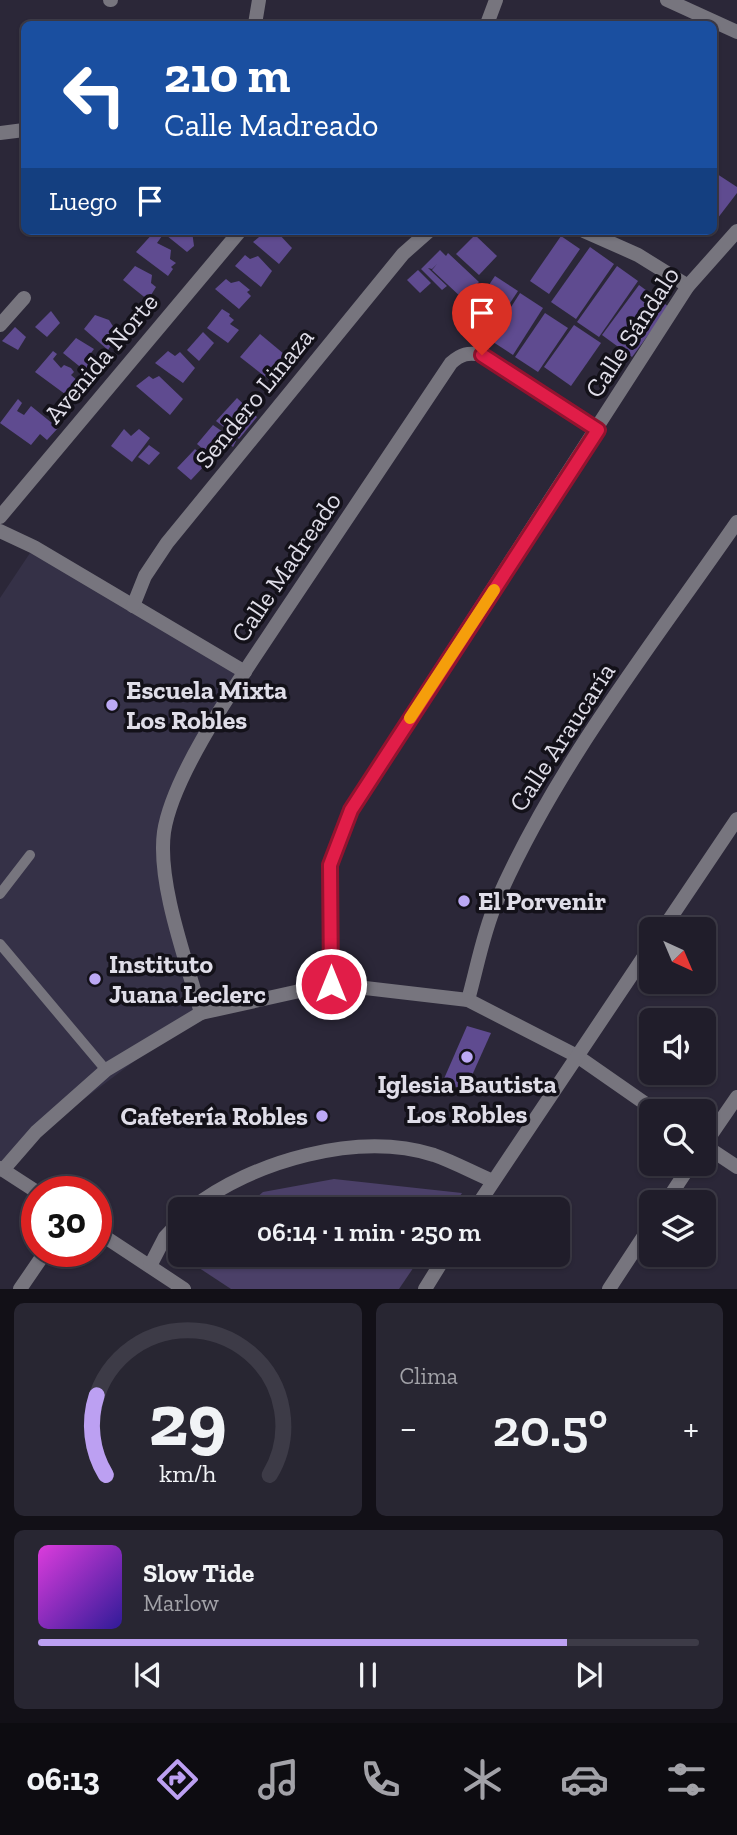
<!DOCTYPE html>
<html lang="es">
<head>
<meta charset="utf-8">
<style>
	:root { --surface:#201d2a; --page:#282632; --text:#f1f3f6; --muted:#a2a2a8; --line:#3d3b47; --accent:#bca0f2 }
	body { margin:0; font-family:"Zilla Slab",serif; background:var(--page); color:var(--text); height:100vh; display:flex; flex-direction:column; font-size:26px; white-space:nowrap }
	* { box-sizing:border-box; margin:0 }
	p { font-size:23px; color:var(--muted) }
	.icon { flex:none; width:38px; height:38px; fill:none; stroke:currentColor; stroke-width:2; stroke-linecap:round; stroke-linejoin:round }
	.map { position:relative; height:1289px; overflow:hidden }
	.side { display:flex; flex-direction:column; gap:14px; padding:14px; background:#121017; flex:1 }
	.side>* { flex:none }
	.hud { position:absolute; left:21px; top:21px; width:696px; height:214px; border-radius:10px; box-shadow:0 2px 5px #0004,0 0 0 2px var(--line); background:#1a4fa0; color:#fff; overflow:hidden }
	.needle { width:46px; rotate:136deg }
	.buttons { position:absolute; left:639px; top:917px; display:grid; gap:14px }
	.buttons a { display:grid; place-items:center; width:77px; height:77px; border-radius:10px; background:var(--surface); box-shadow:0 2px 5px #0004,0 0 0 2px var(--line); font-size:35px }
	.speed { position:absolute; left:21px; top:1176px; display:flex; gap:14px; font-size:35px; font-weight:700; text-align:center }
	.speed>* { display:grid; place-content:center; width:91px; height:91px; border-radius:50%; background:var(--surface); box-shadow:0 2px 5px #0004,0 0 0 2px var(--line); line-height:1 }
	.speed .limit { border:10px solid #d22; background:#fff; color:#111 }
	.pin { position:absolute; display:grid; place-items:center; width:60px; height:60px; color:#fff; margin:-72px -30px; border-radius:50% 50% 50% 0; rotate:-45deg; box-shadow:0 0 7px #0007 }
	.pin .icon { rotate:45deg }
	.me { position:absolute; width:77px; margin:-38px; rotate:0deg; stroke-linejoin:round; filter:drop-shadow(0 0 5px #0008) }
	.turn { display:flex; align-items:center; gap:24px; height:147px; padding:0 28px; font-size:32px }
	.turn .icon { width:91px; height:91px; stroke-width:2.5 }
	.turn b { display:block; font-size:49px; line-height:60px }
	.then { display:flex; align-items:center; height:66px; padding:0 28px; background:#0003; gap:14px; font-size:26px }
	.big { font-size:52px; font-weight:600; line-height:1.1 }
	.side .widget { flex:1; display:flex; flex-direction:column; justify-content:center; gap:10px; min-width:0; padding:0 24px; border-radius:10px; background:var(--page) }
	.side .dial { align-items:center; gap:0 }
	.dial svg { height:182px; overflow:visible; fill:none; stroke:var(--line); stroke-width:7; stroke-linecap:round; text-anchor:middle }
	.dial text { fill:var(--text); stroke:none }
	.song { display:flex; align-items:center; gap:21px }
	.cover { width:84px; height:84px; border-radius:10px; background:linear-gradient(135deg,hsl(300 70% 55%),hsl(250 70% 35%)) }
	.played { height:7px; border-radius:4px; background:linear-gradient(90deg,var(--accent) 80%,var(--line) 80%) }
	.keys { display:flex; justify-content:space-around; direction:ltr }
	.heat { display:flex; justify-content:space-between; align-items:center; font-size:38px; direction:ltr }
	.side .tiles { flex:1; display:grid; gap:14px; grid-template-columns:1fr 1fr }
	.widget:last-child { grid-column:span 2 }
	.trip { position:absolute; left:168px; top:1197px; width:402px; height:70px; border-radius:10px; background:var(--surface); box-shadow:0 2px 5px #0004,0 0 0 2px var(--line); font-weight:600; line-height:70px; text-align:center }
	.menu { display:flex; height:112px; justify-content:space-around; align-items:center; background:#0d0c11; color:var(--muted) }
	.menu .icon { width:49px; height:49px }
	.menu .active { color:var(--accent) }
	.menu b { font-size:32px; color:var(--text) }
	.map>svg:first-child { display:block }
</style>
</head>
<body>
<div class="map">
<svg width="737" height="1289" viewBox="0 0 737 1289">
	<rect width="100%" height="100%" fill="#2b2738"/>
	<!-- built -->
	<polygon fill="#353147" points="34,547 245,672 204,737 164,832 163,882 201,1021 152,1048 80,1102 0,1168 0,598"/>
	<!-- green -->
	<g fill="#4b4068">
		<polygon points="334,1179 462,1193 452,1209 243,1209 263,1192"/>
		<polygon points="192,1255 422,1255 399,1289 231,1289 187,1260"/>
	</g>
	<!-- building -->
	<g fill="#5f4b90">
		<polygon points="714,172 737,187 737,193 714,223"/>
		<polygon points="155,231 162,236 157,243 171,250 170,259 176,263 171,267 173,269 168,276 136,252"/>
		<polygon points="161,231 192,231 194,246 187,252"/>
		<polygon points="265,232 269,235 277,232 292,248 279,264 253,242"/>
		<polygon points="475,235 497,256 479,275 456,254"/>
		<polygon points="561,236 580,249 549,294 530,281"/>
		<polygon points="590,247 614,264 576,319 551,302"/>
		<polygon points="440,250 446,256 448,253 479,282 463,299 432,270 437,264 432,269 428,268 447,286 442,290 421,269"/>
		<polygon points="245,255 250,259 258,256 272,271 261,287 235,266"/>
		<polygon points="135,266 152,275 151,283 156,287 148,300 123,280"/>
		<polygon points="617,266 638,281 599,337 577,322"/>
		<polygon points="418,270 431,283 420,293 407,280"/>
		<polygon points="495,276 518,291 488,336 465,320"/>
		<polygon points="226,279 231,283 239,281 250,290 247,292 251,296 239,309 215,289"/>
		<polygon points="639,285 669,307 632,357 602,335"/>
		<polygon points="520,293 543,308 513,355 490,340"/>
		<polygon points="222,309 230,314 229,316 234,320 230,324 239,330 228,343 207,328"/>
		<polygon points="51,311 60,323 47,337 35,327"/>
		<polygon points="545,313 568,328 538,372 515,357"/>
		<polygon points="95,315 109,320 118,334 108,350 84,329"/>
		<polygon points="574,325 601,343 571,386 544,367"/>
		<polygon points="15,327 26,337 18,350 2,341"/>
		<polygon points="203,332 214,343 199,361 187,350"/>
		<polygon points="260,334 296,364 277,386 240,357"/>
		<polygon points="76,338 94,349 91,353 99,358 89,374 63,353"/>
		<polygon points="53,351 57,354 53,359 61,368 64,365 71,368 74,372 71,375 79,382 69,397 35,372"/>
		<polygon points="168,351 175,356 180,352 195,368 183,383 155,363"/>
		<polygon points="149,376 153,379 159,376 183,399 170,415 136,386"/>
		<polygon points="237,398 257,417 239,439 216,421"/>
		<polygon points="18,399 22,403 17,411 24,415 31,406 58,428 47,440 40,434 31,445 0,423"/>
		<polygon points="213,425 236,441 233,447 225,441 211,456 197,444"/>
		<polygon points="124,429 131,436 139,429 150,438 132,462 111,446"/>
		<polygon points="149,445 160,453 149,465 138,457"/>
		<polygon points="195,449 204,457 201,461 206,464 191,480 177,468"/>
		<polygon points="467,1026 491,1033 465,1091 443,1081"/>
	</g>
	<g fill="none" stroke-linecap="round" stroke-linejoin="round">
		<!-- lane -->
		<g stroke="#77757e" stroke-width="10">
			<polyline points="0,894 30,855"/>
			<polyline points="0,944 106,1070"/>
		</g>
		<!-- street -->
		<g stroke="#77757e" stroke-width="14">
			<polyline points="110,0 111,0"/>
			<polyline points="667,0 737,32"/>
			<polyline points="255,24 259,0"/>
			<polyline points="487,24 496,0"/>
			<polyline points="0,133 24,130"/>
			<polyline points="584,231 638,255 688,286"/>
			<polyline points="0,325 24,298"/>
			<polyline points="0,517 240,231"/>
			<polyline points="0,531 34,547 245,672"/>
			<polyline points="133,606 145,576 167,543 403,254 429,231"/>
			<polyline points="663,929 737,819"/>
			<polyline points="331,984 330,865 350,810 688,286 737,231"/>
			<path d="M468,1000C477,968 483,933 496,903C556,765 652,645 737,522"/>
			<path d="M201,1013C187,963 157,883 164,832C173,772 243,675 277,623C335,536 393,450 451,363C461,354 468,352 482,355L598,430"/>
			<polyline points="704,1145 737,1097"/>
			<polyline points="704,1145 737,1167"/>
			<polyline points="0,1168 37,1192"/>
			<polyline points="3,1170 36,1132 106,1070 201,1013 331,984 468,1000 577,1056 656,1111"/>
			<polyline points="666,1202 691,1164"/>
			<path d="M191,1209C252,1161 358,1131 434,1155C454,1162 474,1173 493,1181"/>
			<polyline points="475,1209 651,946"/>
			<polyline points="96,1231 184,1289"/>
			<polyline points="150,1266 165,1237 180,1221"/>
			<polyline points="20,1289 46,1251"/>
			<polyline points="425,1289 446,1255"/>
			<polyline points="609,1289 651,1225"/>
		</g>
	</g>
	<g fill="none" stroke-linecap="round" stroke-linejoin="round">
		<defs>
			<polyline id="route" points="331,984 330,865 351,810 598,430 482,355"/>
		</defs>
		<!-- route casing -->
		<use href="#route" stroke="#92132f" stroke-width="18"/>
		<!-- route -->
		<use href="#route" stroke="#e11d48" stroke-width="12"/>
		<!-- slow -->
		<polyline stroke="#f59e0b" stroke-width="12" points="410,718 494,590"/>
	</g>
	<!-- markers -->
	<g fill="#bca9f5" stroke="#131119" stroke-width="2.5">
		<circle cx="112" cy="705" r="7"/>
		<circle cx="464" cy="901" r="7"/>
		<circle cx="95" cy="979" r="7"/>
		<circle cx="467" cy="1057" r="7"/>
		<circle cx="322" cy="1116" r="7"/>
	</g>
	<g text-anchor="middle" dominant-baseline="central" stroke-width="7" stroke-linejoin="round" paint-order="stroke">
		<!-- street labels -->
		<g font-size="26" fill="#dfdde8" stroke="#131119">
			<text transform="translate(632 332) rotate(-57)">Calle Sándalo</text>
			<text transform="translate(101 358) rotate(-50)">Avenida Norte</text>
			<text transform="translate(254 398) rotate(-51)">Sendero Linaza</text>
			<text transform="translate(286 567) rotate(-56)">Calle Madreado</text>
			<text transform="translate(562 737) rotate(-57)">Calle Araucaría</text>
		</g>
		<!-- poi labels -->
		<g font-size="26" font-weight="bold" fill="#dfdde8" stroke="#131119" text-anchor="start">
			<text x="126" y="690">Escuela Mixta<tspan x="126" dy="30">Los Robles</tspan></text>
			<text x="478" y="901">El Porvenir</text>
			<text x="109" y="964">Instituto<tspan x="109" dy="30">Juana Leclerc</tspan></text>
			<text x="467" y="1084" text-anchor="middle">Iglesia Bautista<tspan x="467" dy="30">Los Robles</tspan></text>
			<text x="308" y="1116" text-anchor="end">Cafetería Robles</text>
		</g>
	</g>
</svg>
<div class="buttons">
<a><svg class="needle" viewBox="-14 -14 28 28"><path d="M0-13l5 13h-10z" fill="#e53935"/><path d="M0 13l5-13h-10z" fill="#a2a2a8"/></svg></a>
<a><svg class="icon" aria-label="sound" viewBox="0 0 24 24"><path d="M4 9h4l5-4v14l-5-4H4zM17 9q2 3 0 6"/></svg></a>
<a><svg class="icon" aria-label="search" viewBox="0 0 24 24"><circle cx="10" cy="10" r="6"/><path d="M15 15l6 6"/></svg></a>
<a><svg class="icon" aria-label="layers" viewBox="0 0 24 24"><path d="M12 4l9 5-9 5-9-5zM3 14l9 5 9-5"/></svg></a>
</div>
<div class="speed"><div class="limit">30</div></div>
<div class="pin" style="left:482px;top:355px;background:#d93025"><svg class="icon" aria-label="arrive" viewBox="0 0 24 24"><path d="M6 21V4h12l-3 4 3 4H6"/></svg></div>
<svg class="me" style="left:331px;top:984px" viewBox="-20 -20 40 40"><circle r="17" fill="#e11d48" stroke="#fff" stroke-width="3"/><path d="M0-11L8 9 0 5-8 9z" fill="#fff"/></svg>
<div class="trip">06:14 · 1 min · 250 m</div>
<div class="hud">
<div class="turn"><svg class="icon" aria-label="left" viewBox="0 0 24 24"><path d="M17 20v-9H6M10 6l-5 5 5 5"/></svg><div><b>210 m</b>Calle Madreado</div></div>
<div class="then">Luego<svg class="icon" aria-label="arrive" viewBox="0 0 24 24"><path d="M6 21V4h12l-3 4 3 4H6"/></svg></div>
</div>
</div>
<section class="side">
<div class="tiles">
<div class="widget dial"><svg viewBox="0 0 100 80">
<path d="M14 69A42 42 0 1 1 86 69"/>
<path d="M14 69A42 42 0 0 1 10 34" stroke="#bca0f2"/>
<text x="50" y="56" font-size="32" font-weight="700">29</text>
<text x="50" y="72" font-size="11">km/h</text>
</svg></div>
<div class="widget"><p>Clima</p>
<div class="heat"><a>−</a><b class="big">20.5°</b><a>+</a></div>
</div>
<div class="widget">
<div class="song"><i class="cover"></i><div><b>Slow Tide</b><p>Marlow</p></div></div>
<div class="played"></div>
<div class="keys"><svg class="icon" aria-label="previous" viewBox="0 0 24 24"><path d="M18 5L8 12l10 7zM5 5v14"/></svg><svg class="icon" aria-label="pause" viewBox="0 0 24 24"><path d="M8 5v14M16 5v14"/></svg><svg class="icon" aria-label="next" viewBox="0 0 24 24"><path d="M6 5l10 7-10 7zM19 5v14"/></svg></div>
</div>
</div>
</section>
<nav class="menu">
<b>06:13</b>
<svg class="icon active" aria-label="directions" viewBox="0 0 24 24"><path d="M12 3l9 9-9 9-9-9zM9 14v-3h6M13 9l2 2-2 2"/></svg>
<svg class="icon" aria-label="music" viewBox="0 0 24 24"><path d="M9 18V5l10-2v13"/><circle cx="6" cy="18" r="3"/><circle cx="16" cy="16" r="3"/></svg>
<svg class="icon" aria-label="phone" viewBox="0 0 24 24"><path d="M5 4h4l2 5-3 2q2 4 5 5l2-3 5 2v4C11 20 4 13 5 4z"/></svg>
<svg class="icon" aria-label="climate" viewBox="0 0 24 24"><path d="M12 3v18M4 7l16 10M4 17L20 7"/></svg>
<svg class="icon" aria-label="car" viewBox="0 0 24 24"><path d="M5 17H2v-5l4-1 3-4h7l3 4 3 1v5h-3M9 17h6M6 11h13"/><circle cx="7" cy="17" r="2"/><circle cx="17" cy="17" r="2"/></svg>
<svg class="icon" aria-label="filters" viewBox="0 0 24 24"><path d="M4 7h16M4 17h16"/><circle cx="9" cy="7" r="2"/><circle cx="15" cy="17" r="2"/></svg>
</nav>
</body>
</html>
